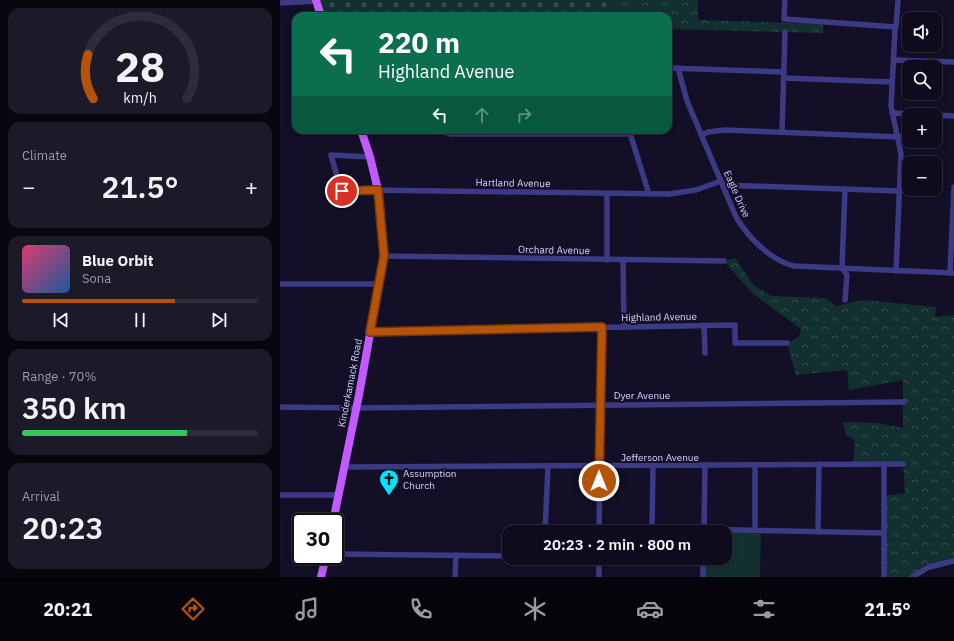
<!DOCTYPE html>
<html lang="en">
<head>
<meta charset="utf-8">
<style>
	:root { --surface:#0e0b1c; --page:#1c1929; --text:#f1f3f6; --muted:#9b9ba3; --line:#2e2b3b; --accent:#b45309 }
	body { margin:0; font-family:"IBM Plex Sans",sans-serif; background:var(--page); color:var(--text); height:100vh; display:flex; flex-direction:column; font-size:15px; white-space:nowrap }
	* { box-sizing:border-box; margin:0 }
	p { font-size:13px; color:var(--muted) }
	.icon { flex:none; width:22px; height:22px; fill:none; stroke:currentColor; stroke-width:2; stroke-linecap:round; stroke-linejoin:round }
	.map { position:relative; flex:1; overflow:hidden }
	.panel { display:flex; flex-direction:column; gap:8px; padding:8px; background:#08060f; width:280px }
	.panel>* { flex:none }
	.banner { position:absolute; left:12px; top:12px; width:380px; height:122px; border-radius:12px; box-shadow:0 2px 6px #0003,0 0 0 1px var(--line); background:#0b6e4f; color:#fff; overflow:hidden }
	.fabs { position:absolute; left:622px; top:12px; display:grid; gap:8px }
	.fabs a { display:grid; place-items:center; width:40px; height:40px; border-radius:8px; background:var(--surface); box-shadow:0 2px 6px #0003,0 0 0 1px var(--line); font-size:20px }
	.speed { position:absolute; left:12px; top:513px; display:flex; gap:8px; font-size:20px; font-weight:700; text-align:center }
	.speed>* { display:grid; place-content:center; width:52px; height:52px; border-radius:50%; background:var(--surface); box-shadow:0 2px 6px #0003,0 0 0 1px var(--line); line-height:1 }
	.speed .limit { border:2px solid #111; border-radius:6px; background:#fff; color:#111 }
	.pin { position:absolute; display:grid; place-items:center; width:34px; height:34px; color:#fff; margin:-17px; border:2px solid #fff; border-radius:50%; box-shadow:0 1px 4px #0007 }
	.me { position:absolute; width:44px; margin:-22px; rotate:0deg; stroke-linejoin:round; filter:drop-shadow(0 0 3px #0008) }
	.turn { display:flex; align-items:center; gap:14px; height:84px; padding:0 20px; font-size:18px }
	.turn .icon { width:52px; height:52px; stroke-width:2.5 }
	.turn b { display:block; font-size:28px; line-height:34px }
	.lanes { display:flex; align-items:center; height:38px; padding:0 20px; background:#0003; justify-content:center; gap:20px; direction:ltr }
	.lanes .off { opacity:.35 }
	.big { font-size:30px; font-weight:600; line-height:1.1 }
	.panel .widget { flex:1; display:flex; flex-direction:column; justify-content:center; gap:6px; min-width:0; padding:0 14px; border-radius:12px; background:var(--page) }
	.panel .dial { align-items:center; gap:0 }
	.dial svg { height:104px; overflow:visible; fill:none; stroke:var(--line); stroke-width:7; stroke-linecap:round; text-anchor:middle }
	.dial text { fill:var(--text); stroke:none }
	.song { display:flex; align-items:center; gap:12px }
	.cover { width:48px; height:48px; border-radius:6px; background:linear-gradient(135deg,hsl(340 70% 55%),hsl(210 70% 35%)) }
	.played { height:4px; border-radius:2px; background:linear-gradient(90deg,var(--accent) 65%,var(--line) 65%) }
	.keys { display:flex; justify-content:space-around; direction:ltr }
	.heat { display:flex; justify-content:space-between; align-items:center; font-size:22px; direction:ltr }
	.charge { height:6px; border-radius:3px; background:linear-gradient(90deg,#34c759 70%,var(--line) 0) }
	.trip { position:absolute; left:222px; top:525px; width:230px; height:40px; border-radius:12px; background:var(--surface); box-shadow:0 2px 6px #0003,0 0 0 1px var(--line); font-weight:600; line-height:40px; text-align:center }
	.tab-bar { display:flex; height:64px; justify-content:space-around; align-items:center; background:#06040b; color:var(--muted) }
	.tab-bar .icon { width:28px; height:28px }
	.tab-bar .on { color:var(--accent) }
	.tab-bar b { font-size:18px; color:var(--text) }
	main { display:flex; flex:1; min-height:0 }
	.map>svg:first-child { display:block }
</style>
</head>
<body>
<main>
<section class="panel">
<div class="widget dial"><svg viewBox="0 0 100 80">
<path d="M14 69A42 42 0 1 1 86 69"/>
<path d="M14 69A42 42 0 0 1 10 35" stroke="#b45309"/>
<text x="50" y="56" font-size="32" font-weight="700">28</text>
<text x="50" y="72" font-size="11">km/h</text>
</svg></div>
<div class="widget"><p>Climate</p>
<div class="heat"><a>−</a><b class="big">21.5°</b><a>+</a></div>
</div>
<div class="widget">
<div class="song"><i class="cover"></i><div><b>Blue Orbit</b><p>Sona</p></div></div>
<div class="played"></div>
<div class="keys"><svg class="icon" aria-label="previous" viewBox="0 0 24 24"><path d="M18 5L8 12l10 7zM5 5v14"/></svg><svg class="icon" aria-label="pause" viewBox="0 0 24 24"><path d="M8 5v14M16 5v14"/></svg><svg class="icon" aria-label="next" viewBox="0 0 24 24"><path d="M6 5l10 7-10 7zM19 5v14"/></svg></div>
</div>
<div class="widget"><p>Range · 70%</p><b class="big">350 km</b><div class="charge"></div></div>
<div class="widget"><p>Arrival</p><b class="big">20:23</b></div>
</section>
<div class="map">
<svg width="674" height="577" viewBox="0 0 674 577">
	<defs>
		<pattern id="forest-crowns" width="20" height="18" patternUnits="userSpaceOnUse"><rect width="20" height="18" fill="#12302f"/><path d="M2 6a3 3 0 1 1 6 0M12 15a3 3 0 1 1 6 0" fill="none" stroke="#344d4e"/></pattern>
		<pattern id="cemetery-stones" width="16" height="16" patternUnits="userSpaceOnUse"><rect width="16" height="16" fill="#12302f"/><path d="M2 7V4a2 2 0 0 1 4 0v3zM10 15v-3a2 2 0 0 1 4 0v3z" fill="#344d4e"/></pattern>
	</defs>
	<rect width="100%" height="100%" fill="#130f26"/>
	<!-- grass -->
	<polygon fill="#12302f" points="481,531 480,577 423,577 423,558 445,558 445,532"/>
	<!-- forest -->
	<g fill="url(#forest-crowns)">
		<polygon points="341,0 418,0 418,20 543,24 543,33 388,29 388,16 302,16"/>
		<polygon points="455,258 474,286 492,296 545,298 556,306 584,300 656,307 655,317 674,315 674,561 657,564 632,577 604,577 604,496 625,493 623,464 573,464 575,440 566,435 563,422 597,423 623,428 623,380 569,390 567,370 516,375 507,343 519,337 521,329 472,293 444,261"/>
	</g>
	<!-- cemetery -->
	<polygon fill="url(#cemetery-stones)" points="36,0 341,0 341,1 302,16 41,16"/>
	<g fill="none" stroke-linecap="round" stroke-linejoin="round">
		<!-- street -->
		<g stroke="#3d3a85" stroke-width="5.5">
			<polyline points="505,0 504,19 616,27 618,0"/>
			<polyline points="0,3 37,1"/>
			<polyline points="615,30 611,106 621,154 616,271"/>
			<polyline points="614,60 674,62"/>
			<polyline points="388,68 504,72"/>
			<path d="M398,68L407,101L456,217C468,237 490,260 514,266L674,273"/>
			<polyline points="504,78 612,82"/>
			<polyline points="612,113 653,115"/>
			<polyline points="655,115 674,116"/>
			<polyline points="156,130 171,134 350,134"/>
			<polyline points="349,130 369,194"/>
			<polyline points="502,132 505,32"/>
			<polyline points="422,135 428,132 445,130 619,137"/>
			<polyline points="90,157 51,155 61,191 88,190 389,194 416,190 441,181"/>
			<polyline points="443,185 620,191"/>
			<polyline points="565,189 562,268 567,275 565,300"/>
			<polyline points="327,194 327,260"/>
			<polyline points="104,256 444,261"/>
			<polyline points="343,260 344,327"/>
			<polyline points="670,273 674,187"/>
			<polyline points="0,284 99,284"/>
			<polyline points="424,325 425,353"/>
			<polyline points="90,332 455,325 455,343 507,343"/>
			<polyline points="0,407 76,408 624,402"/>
			<polyline points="604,464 604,577"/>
			<polyline points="64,467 623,464"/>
			<polyline points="0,495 58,495"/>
			<polyline points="319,527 604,533"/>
			<polyline points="372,528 373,466"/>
			<polyline points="475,530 475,465"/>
			<polyline points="265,532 268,466"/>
			<polyline points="319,532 322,327"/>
			<polyline points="424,532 425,465"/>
			<polyline points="538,532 539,464"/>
			<polyline points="55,554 229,556"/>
			<polyline points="319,558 319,577"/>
			<polyline points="175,577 176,555"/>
			<polyline points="423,577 423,558"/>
			<polyline points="632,577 649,567 674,561"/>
		</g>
		<!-- primary -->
		<g stroke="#c25bff" stroke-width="8">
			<polyline points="36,0 41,16"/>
			<polyline points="53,522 79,395 104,256 98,190 90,157 81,130"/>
			<polyline points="41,577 46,556"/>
		</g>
	</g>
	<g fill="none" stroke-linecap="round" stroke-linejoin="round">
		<defs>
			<polyline id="route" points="62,191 98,190 104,256 90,332 322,327 319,481"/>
		</defs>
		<!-- route casing -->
		<use href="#route" stroke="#753606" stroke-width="10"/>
		<!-- route -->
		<use href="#route" stroke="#b45309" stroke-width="7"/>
	</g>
	<!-- icons -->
	<defs>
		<symbol id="church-pin" viewBox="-11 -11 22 30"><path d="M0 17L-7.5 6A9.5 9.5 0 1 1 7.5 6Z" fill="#00e5ff" stroke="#130f26"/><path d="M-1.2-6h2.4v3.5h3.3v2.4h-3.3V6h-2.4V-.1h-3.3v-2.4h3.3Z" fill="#111"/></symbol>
	</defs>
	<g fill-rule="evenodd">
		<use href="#church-pin" x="98" y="468" width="22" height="30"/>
	</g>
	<g text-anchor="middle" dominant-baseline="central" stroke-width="4" stroke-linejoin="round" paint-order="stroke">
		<!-- street labels -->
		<g font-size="10" fill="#d9d4ff" stroke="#130f26">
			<text transform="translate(233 183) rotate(1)">Hartland Avenue</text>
			<text transform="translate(457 194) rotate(66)">Eagle Drive</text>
			<text transform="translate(274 250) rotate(1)">Orchard Avenue</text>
			<text transform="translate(379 317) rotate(-1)">Highland Avenue</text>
			<text transform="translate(70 383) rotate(-79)">Kinderkamack Road</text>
			<text x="362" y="395">Dyer Avenue</text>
			<text x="380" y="457">Jefferson Avenue</text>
		</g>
		<!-- poi labels -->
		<g font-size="10" fill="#d9d4ff" stroke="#130f26" text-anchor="start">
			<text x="123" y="473">Assumption<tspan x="123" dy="12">Church</tspan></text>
		</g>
	</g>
</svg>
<div class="fabs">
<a><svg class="icon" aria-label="sound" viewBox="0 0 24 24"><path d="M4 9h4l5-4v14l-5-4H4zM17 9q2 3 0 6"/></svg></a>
<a><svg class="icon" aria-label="search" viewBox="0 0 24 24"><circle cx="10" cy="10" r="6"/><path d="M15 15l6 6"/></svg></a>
<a>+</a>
<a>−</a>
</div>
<div class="speed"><div class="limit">30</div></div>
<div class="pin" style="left:62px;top:191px;background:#d93025"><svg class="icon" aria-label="arrive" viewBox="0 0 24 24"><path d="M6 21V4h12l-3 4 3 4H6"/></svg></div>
<svg class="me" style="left:319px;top:481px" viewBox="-20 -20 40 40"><circle r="17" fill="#b45309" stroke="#fff" stroke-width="3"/><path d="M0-11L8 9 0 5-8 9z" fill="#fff"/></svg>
<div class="trip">20:23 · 2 min · 800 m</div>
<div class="banner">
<div class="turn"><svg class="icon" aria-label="left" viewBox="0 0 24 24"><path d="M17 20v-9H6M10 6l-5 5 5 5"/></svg><div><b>220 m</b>Highland Avenue</div></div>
<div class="lanes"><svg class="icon" aria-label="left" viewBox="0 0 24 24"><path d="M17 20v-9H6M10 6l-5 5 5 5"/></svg><svg class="icon off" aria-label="ahead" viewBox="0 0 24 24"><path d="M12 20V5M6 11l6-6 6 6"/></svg><svg class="icon off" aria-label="right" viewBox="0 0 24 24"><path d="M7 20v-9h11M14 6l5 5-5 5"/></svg></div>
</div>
</div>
</main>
<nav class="tab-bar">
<b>20:21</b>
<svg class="icon on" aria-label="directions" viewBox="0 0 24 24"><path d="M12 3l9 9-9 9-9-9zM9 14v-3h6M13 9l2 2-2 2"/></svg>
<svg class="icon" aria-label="music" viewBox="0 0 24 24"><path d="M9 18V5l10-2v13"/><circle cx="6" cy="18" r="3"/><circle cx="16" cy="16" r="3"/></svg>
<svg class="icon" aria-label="phone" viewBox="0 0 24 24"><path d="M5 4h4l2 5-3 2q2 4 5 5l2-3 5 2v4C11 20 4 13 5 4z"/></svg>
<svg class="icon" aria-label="climate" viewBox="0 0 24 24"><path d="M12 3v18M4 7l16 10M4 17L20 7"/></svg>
<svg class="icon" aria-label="car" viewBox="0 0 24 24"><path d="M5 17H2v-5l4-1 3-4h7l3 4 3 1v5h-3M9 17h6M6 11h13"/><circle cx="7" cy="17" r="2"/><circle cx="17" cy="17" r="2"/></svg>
<svg class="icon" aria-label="filters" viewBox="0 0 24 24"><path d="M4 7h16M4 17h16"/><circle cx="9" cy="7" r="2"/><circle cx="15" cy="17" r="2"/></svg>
<b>21.5°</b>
</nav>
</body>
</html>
